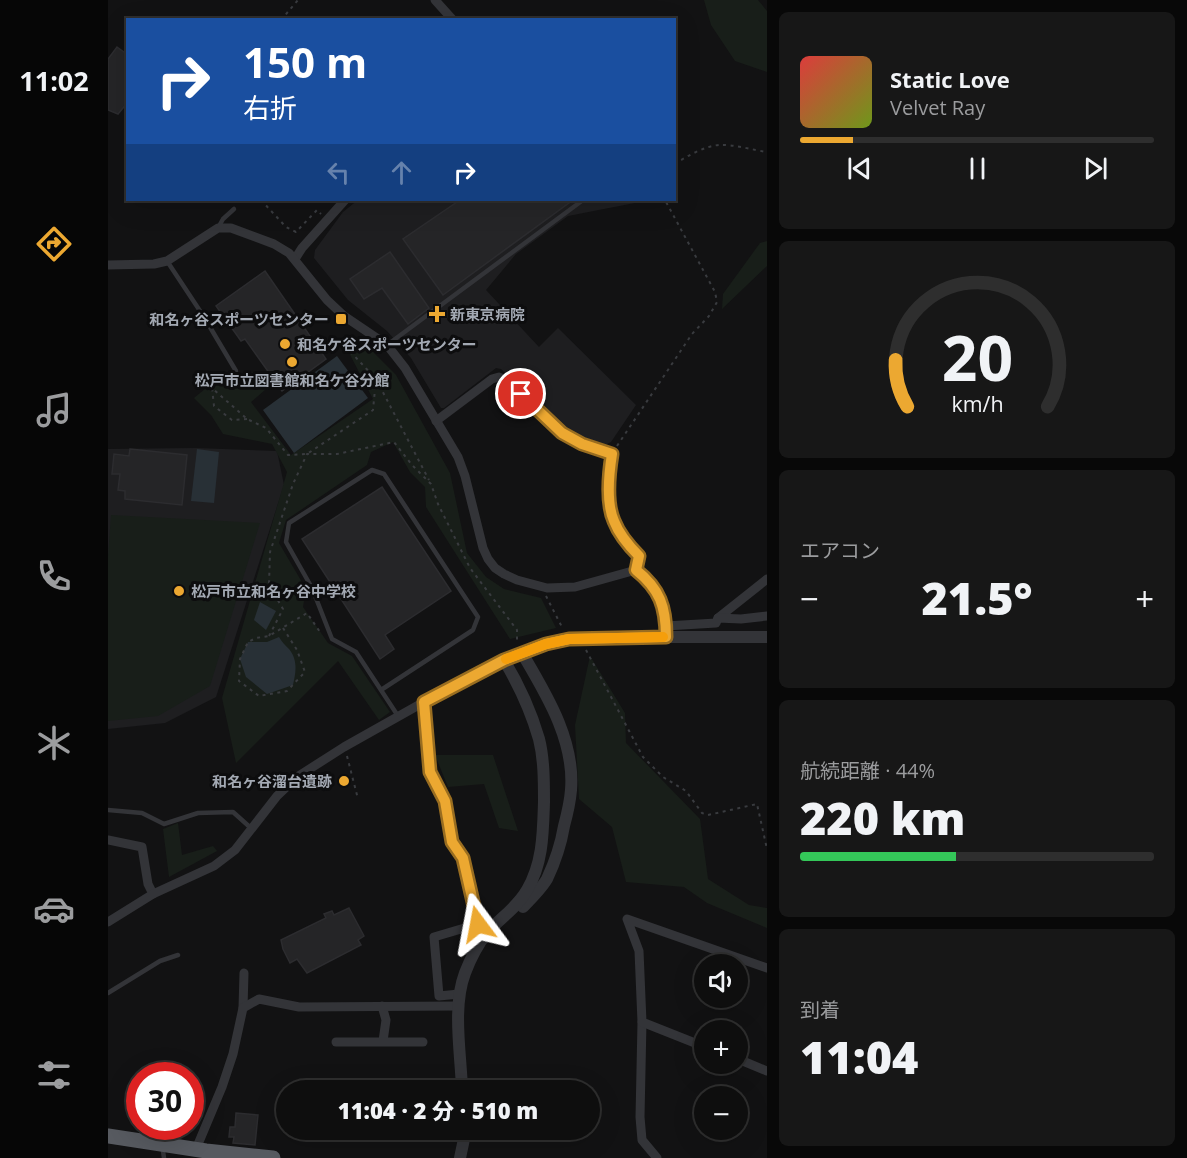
<!DOCTYPE html>
<html lang="ja">
<head>
<meta charset="utf-8">
<style>
	:root { --surface:#0e0e0e; --page:#171717; --text:#f1f3f6; --muted:#9b9c9e; --line:#2e2e2e; --accent:#eca831 }
	body { margin:0; font-family:"Open Sans","Noto Sans JP",sans-serif; background:var(--page); color:var(--text); height:100vh; display:flex; flex-direction:column; font-size:22px; white-space:nowrap }
	* { box-sizing:border-box; margin:0 }
	p { font-size:20px; color:var(--muted) }
	.icon { flex:none; width:33px; height:33px; fill:none; stroke:currentColor; stroke-width:2; stroke-linecap:round; stroke-linejoin:round }
	.map { position:relative; flex:1; overflow:hidden }
	.details { display:flex; flex-direction:column; gap:12px; padding:12px; background:#080808; width:420px }
	.details>* { flex:none }
	.banner { position:absolute; left:18px; top:18px; width:550px; height:183px; border-radius:0px; box-shadow:0 6px 24px #0002,0 0 0 2px var(--line); background:#1a4fa0; color:#fff; overflow:hidden }
	.fabs { position:absolute; left:586px; top:954px; display:grid; gap:12px }
	.fabs a { display:grid; place-items:center; width:54px; height:54px; border-radius:50%; background:var(--surface); box-shadow:0 6px 24px #0002,0 0 0 2px var(--line); font-size:30px }
	.speed { position:absolute; left:18px; top:1062px; display:flex; gap:12px; font-size:30px; font-weight:700; text-align:center }
	.speed>* { display:grid; place-content:center; width:78px; height:78px; border-radius:50%; background:var(--surface); box-shadow:0 6px 24px #0002,0 0 0 2px var(--line); line-height:1 }
	.speed .limit { border:9px solid #d22; background:#fff; color:#111 }
	.pin { position:absolute; display:grid; place-items:center; width:51px; height:51px; color:#fff; margin:-26px; border:3px solid #fff; border-radius:50%; box-shadow:0 2px 6px #0007 }
	.me { position:absolute; width:66px; margin:-33px; rotate:347deg; stroke-linejoin:round; filter:drop-shadow(0 0 4px #0008) }
	.turn { display:flex; align-items:center; gap:21px; height:126px; padding:0 18px; font-size:27px }
	.turn .icon { width:78px; height:78px; stroke-width:2.5 }
	.turn b { display:block; font-size:42px; line-height:51px }
	.lanes { display:flex; align-items:center; height:57px; padding:0 18px; background:#0003; justify-content:center; gap:30px; direction:ltr }
	.lanes .off { opacity:.35 }
	.big { font-size:45px; font-weight:800; line-height:1.1 }
	.details .card { flex:1; display:flex; flex-direction:column; justify-content:center; gap:9px; min-width:0; padding:0 21px; border-radius:9px; background:var(--page) }
	.details .dial { align-items:center; gap:0 }
	.dial svg { height:156px; overflow:visible; fill:none; stroke:var(--line); stroke-width:7; stroke-linecap:round; text-anchor:middle }
	.dial text { fill:var(--text); stroke:none }
	.song { display:flex; align-items:center; gap:18px }
	.cover { width:72px; height:72px; border-radius:9px; background:linear-gradient(135deg,hsl(0 70% 55%),hsl(80 70% 35%)) }
	.played { height:6px; border-radius:3px; background:linear-gradient(90deg,var(--accent) 15%,var(--line) 15%) }
	.keys { display:flex; justify-content:space-around; direction:ltr }
	.heat { display:flex; justify-content:space-between; align-items:center; font-size:33px; direction:ltr }
	.charge { height:9px; border-radius:4px; background:linear-gradient(90deg,#34c759 44%,var(--line) 0) }
	.trip { position:absolute; left:168px; top:1080px; width:324px; height:60px; border-radius:30px; background:var(--surface); box-shadow:0 6px 24px #0002,0 0 0 2px var(--line); font-weight:800; line-height:60px; text-align:center }
	main { display:flex; flex:1; min-height:0 }
	.dock { display:flex; flex-direction:column; width:108px; justify-content:space-around; align-items:center; background:#060606; color:var(--muted) }
	.dock .icon { width:42px; height:42px }
	.dock .on { color:var(--accent) }
	.dock b { font-size:27px; color:var(--text) }
	.map>svg:first-child { display:block }
</style>
</head>
<body>
<main>
<nav class="dock">
<b>11:02</b>
<svg class="icon on" aria-label="directions" viewBox="0 0 24 24"><path d="M12 3l9 9-9 9-9-9zM9 14v-3h6M13 9l2 2-2 2"/></svg>
<svg class="icon" aria-label="music" viewBox="0 0 24 24"><path d="M9 18V5l10-2v13"/><circle cx="6" cy="18" r="3"/><circle cx="16" cy="16" r="3"/></svg>
<svg class="icon" aria-label="phone" viewBox="0 0 24 24"><path d="M5 4h4l2 5-3 2q2 4 5 5l2-3 5 2v4C11 20 4 13 5 4z"/></svg>
<svg class="icon" aria-label="climate" viewBox="0 0 24 24"><path d="M12 3v18M4 7l16 10M4 17L20 7"/></svg>
<svg class="icon" aria-label="car" viewBox="0 0 24 24"><path d="M5 17H2v-5l4-1 3-4h7l3 4 3 1v5h-3M9 17h6M6 11h13"/><circle cx="7" cy="17" r="2"/><circle cx="17" cy="17" r="2"/></svg>
<svg class="icon" aria-label="filters" viewBox="0 0 24 24"><path d="M4 7h16M4 17h16"/><circle cx="9" cy="7" r="2"/><circle cx="15" cy="17" r="2"/></svg>
</nav>
<div class="map">
<svg width="659" height="1158" viewBox="0 0 659 1158">
	<rect width="100%" height="100%" fill="#121213"/>
	<!-- built -->
	<g fill="#1e1e20">
		<polygon points="250,200 542,200 460,216 408,254 378,290 431,347 450,328 528,405 503,442 495,446 454,428 393,369 388,368 336,408 333,408 303,358 279,331 240,300 206,258 207,250 235,212"/>
		<polygon points="88,448 169,451 176,485 108,697 57,723 0,729 0,449"/>
	</g>
	<!-- green -->
	<g fill="#181e19">
		<polygon points="596,0 650,0 659,11 659,72 627,61 603,25"/>
		<polygon points="659,241 659,266 614,309 615,294 652,243"/>
		<polygon points="247,340 261,348 288,375 342,473 359,553 378,577 396,589 433,598 448,628 402,639 318,507 317,487 302,472 285,442 263,452 259,465 178,520 171,543 198,589 195,607 220,643 244,656 282,712 271,720 230,661 128,763 114,698 179,472 164,444 115,434 103,415 86,398 103,384 123,386 147,371 158,389 143,402 183,455 265,399 238,347"/>
		<polygon points="3,515 152,523 102,686 50,716 0,721 0,556"/>
		<polygon points="482,656 517,713 518,743 592,819 600,879 641,905 659,908 659,928 599,903 576,887 518,882 504,827 471,799 467,725"/>
		<polygon points="327,755 385,755 410,831 391,828 376,784 340,787"/>
		<polygon points="70,823 74,855 105,846 109,851 61,877 55,829"/>
	</g>
	<!-- water -->
	<g fill="#283036">
		<polygon points="229,356 260,398 186,453 155,410"/>
		<polygon points="89,449 111,452 106,503 83,501"/>
		<polygon points="152,602 168,611 158,630 146,620"/>
		<path d="M171,637C174,642 177,645 181,649C190,660 188,672 185,685L159,694L138,677L132,659L140,642H159Z"/>
	</g>
	<!-- building -->
	<g fill="#252527" stroke="#2c2c2f" stroke-width="1.5">
		<polygon points="9,47 20,55 20,102 10,114 0,110 0,59"/>
		<polygon points="352,200 465,200 335,295 295,239"/>
		<polygon points="282,252 321,308 300,324 274,288 256,299 242,279"/>
		<polygon points="157,271 218,359 174,391 137,339 133,341 108,306"/>
		<polygon points="22,449 79,455 74,505 17,499 17,491 10,490 12,474 4,474 6,454 21,456"/>
		<polygon points="274,487 343,591 277,635 286,649 272,659 194,539"/>
		<polygon points="241,908 256,936 250,940 253,945 199,973 189,959 182,963 175,949 173,940 218,918 216,914 224,911 226,915"/>
		<polygon points="128,1113 150,1115 147,1145 125,1143 126,1137 121,1137 122,1127 127,1127"/>
	</g>
	<g fill="none" stroke-linecap="round" stroke-linejoin="round">
		<!-- path -->
		<g stroke="#393b3f" stroke-width="2" stroke-dasharray="3 4.5" stroke-linecap="butt">
			<polyline points="173,20 190,0"/>
			<path d="M567,164C579,156 597,146 611,145C625,144 645,150 659,152"/>
			<polyline points="153,200 178,227 188,232 209,210 213,214"/>
			<polyline points="268,379 321,480"/>
			<polyline points="139,419 124,420 106,406 104,388 139,419 158,428 180,455 199,454 265,410 268,379 238,347"/>
			<polyline points="509,446 584,334 601,316 609,302 607,292 557,200"/>
			<polyline points="438,596 455,629"/>
			<polyline points="175,628 189,650 197,672 179,691 151,696 131,681 132,659 140,642 148,638 161,636 199,613 212,632"/>
			<polyline points="161,636 175,609 161,585 162,552 185,484 199,454 229,454 286,442 304,465 323,484 330,504 362,568 409,630 409,644"/>
			<polyline points="478,650 535,757 555,777 578,791 594,813 600,815 649,804 659,849"/>
			<polyline points="239,756 250,799"/>
		</g>
		<!-- service -->
		<g stroke="#333438" stroke-width="4.5">
			<polyline points="110,228 115,219 126,209"/>
			<polyline points="59,261 96,317 128,371"/>
			<polyline points="279,345 475,200"/>
			<polyline points="273,690 365,630 370,617 276,474 264,470 181,523 178,542 204,588 224,639 248,652 290,716"/>
			<polyline points="0,810 34,813 56,824 90,813 125,812 144,829"/>
			<polyline points="0,993 52,961 70,955"/>
			<polyline points="55,1151 56,1158"/>
		</g>
		<!-- minor -->
		<g stroke="#333438" stroke-width="9">
			<polyline points="327,0 345,20"/>
			<polyline points="187,259 194,248 237,200"/>
			<path d="M0,265L46,264L59,261L110,228H123L166,244L181,253L219,300L236,316L279,345L297,368L350,457L357,476L375,548L380,559L387,568L396,574L409,580L439,588L467,587L528,570C552,589 558,607 558,637"/>
			<path d="M328,421L384,379L391,377L399,381L454,433L474,444L504,454C501,472 498,503 505,521C511,534 521,546 531,556L528,570"/>
			<polyline points="610,618 659,579"/>
			<polyline points="558,626 608,623 610,618 633,619 659,616"/>
			<polyline points="0,840 34,847 40,884 45,894"/>
			<polyline points="0,922 45,894 106,866 127,850 169,796 189,777 236,747 316,702 322,773 337,801 344,842 355,858 370,924 326,937 331,996 351,994"/>
			<polyline points="274,1006 278,1020 275,1041"/>
			<polyline points="135,1008 136,973"/>
			<polyline points="534,1022 532,1117 534,1140 549,1158"/>
			<polyline points="228,1042 315,1042"/>
			<polyline points="597,1047 534,1022 531,951 519,919 659,968"/>
			<polyline points="630,1059 659,1071"/>
			<polyline points="88,1149 114,1087 125,1054 135,1008 151,999 191,1007 350,1006"/>
		</g>
		<!-- tertiary -->
		<g stroke="#333438" stroke-width="12">
			<path d="M414,653C438,694 467,740 463,790C462,802 459,815 456,826C453,844 447,862 439,879C433,889 423,899 415,907"/>
			<polyline points="316,702 396,660 438,644 461,639 558,637 659,637"/>
			<path d="M354,1090C353,1054 344,1007 357,973C362,960 370,944 379,933C392,918 409,908 419,890C435,863 435,833 436,802C436,781 436,759 431,739C423,711 411,685 396,660"/>
			<polyline points="352,1158 356,1139 355,1130"/>
		</g>
		<!-- trunk -->
		<polyline stroke="#575a60" stroke-width="15" points="0,1136 98,1151 165,1158"/>
	</g>
	<g fill="none" stroke-linecap="round" stroke-linejoin="round">
		<defs>
			<path id="route" d="M370,924L355,858L344,842L337,801L322,772L316,702L396,660L438,644L461,639L558,637C558,607 552,589 528,570L531,556C521,546 511,534 506,521C498,503 501,473 504,454L474,444L454,433L413,394"/>
		</defs>
		<!-- route casing -->
		<use href="#route" stroke="#996d20" stroke-width="15"/>
		<!-- route -->
		<use href="#route" stroke="#eca831" stroke-width="10"/>
		<!-- slow -->
		<polyline stroke="#f59e0b" stroke-width="10" points="398,659 438,644 461,639 555,637"/>
	</g>
	<!-- markers -->
	<g fill="#eca831" stroke="#0d0d0e" stroke-width="2">
		<path d="M326 305h6v6h6v6h-6v6h-6v-6h-6v-6h6z"/>
		<rect x="227" y="313" width="12" height="12" rx="3"/>
		<circle cx="177" cy="344" r="6"/>
		<circle cx="184" cy="362" r="6"/>
		<circle cx="71" cy="591" r="6"/>
		<circle cx="236" cy="781" r="6"/>
	</g>
	<g text-anchor="middle" dominant-baseline="central" stroke-width="6" stroke-linejoin="round" paint-order="stroke">
		<!-- poi labels -->
		<g font-size="15" font-weight="bold" fill="#a3a9b3" stroke="#0d0d0e" text-anchor="start">
			<text x="342" y="314">新東京病院</text>
			<text x="221" y="319" text-anchor="end">和名ヶ谷スポーツセンター</text>
			<text x="189" y="344">和名ケ谷スポーツセンター</text>
			<text x="184" y="380" text-anchor="middle">松戸市立図書館和名ケ谷分館</text>
			<text x="83" y="591">松戸市立和名ヶ谷中学校</text>
			<text x="224" y="781" text-anchor="end">和名ヶ谷溜台遺跡</text>
		</g>
	</g>
</svg>
<div class="fabs">
<a><svg class="icon" aria-label="sound" viewBox="0 0 24 24"><path d="M4 9h4l5-4v14l-5-4H4zM17 9q2 3 0 6"/></svg></a>
<a>+</a>
<a>−</a>
</div>
<div class="speed"><div class="limit">30</div></div>
<div class="pin" style="left:413px;top:394px;background:#d93025"><svg class="icon" aria-label="arrive" viewBox="0 0 24 24"><path d="M6 21V4h12l-3 4 3 4H6"/></svg></div>
<svg class="me" style="left:370px;top:924px" viewBox="-20 -20 40 40"><path d="M0-17L14 15 0 8-14 15z" fill="#eca831" stroke="#fff" stroke-width="4"/></svg>
<div class="trip">11:04 · 2 分 · 510 m</div>
<div class="banner">
<div class="turn"><svg class="icon" aria-label="right" viewBox="0 0 24 24"><path d="M7 20v-9h11M14 6l5 5-5 5"/></svg><div><b>150 m</b>右折</div></div>
<div class="lanes"><svg class="icon off" aria-label="left" viewBox="0 0 24 24"><path d="M17 20v-9H6M10 6l-5 5 5 5"/></svg><svg class="icon off" aria-label="ahead" viewBox="0 0 24 24"><path d="M12 20V5M6 11l6-6 6 6"/></svg><svg class="icon" aria-label="right" viewBox="0 0 24 24"><path d="M7 20v-9h11M14 6l5 5-5 5"/></svg></div>
</div>
</div>
<section class="details">
<div class="card">
<div class="song"><i class="cover"></i><div><b>Static Love</b><p>Velvet Ray</p></div></div>
<div class="played"></div>
<div class="keys"><svg class="icon" aria-label="previous" viewBox="0 0 24 24"><path d="M18 5L8 12l10 7zM5 5v14"/></svg><svg class="icon" aria-label="pause" viewBox="0 0 24 24"><path d="M8 5v14M16 5v14"/></svg><svg class="icon" aria-label="next" viewBox="0 0 24 24"><path d="M6 5l10 7-10 7zM19 5v14"/></svg></div>
</div>
<div class="card dial"><svg viewBox="0 0 100 80">
<path d="M14 69A42 42 0 1 1 86 69"/>
<path d="M14 69A42 42 0 0 1 8 45" stroke="#eca831"/>
<text x="50" y="56" font-size="32" font-weight="700">20</text>
<text x="50" y="72" font-size="11">km/h</text>
</svg></div>
<div class="card"><p>エアコン</p>
<div class="heat"><a>−</a><b class="big">21.5°</b><a>+</a></div>
</div>
<div class="card"><p>航続距離 · 44%</p><b class="big">220 km</b><div class="charge"></div></div>
<div class="card"><p>到着</p><b class="big">11:04</b></div>
</section>
</main>
</body>
</html>
